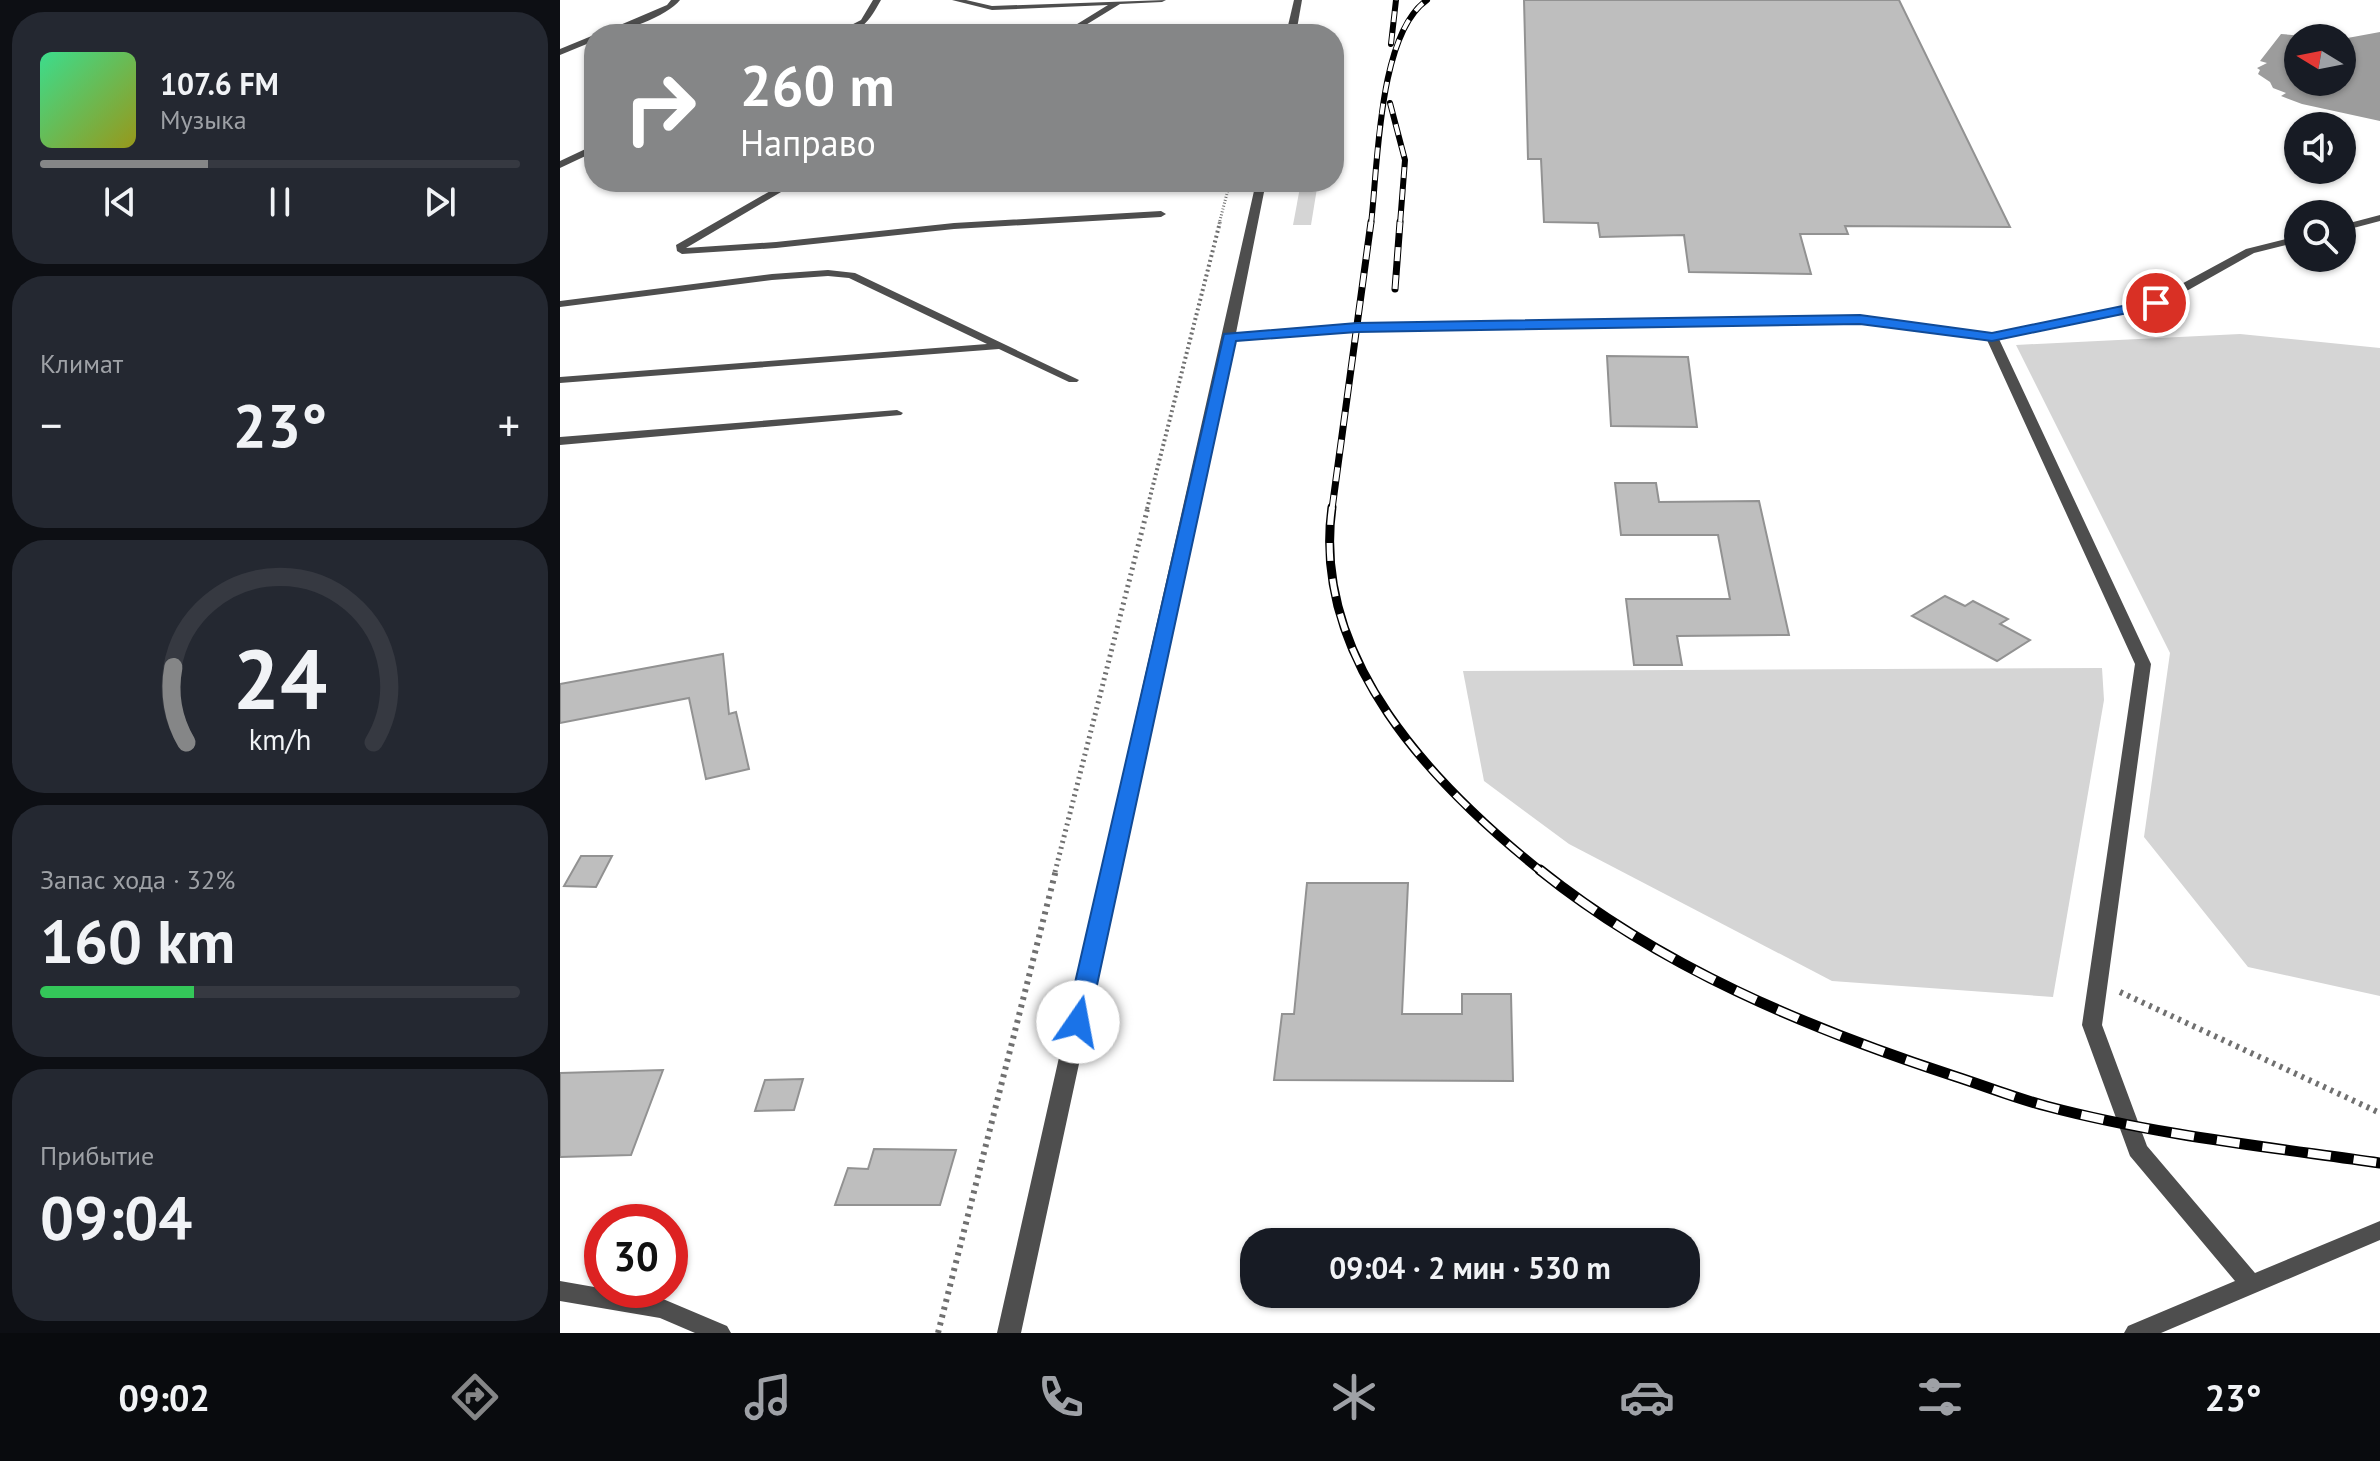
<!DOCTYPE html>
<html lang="ru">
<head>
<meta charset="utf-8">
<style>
	:root { --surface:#171b24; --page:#242831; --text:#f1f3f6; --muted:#9ea1a6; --line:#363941; --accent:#858687 }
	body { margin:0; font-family:"PT Sans",sans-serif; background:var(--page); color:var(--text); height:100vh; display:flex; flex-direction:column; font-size:30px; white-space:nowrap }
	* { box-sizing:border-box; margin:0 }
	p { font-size:26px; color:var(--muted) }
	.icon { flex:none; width:44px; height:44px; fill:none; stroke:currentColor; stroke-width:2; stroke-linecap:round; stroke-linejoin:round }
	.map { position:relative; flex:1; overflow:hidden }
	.drawer { display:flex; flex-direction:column; gap:12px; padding:12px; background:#0d0f14; width:560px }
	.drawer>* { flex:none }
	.top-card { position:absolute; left:24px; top:24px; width:760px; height:168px; border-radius:32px; box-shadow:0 2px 6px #0004; background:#858687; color:#fff; overflow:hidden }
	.needle { width:52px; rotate:280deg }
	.buttons { position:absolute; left:1724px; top:24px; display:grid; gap:16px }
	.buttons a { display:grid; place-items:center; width:72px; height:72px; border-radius:50%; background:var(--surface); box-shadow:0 2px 6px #0004; font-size:40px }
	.speed { position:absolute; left:24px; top:1204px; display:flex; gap:16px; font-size:40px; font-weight:700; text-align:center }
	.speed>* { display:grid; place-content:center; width:104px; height:104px; border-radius:50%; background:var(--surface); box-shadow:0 2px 6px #0004; line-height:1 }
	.speed .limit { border:12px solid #d22; background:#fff; color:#111 }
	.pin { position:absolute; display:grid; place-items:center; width:68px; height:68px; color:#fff; margin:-34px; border:4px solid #fff; border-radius:50%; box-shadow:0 2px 8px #0007 }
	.me { position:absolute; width:88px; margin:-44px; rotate:12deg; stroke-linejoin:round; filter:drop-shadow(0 0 6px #0008) }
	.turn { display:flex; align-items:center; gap:28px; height:168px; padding:0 24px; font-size:36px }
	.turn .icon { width:104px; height:104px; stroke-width:2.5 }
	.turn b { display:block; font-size:56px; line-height:68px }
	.big { font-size:60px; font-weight:800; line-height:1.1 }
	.drawer .card { flex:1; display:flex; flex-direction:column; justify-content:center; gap:12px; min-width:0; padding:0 28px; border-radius:32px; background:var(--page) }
	.drawer .dial { align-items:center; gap:0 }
	.dial svg { height:208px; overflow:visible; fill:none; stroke:var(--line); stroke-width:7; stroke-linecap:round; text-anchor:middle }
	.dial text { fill:var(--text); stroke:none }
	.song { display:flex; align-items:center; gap:24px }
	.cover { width:96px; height:96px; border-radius:12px; background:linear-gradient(135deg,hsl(150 70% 55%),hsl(60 70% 35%)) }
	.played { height:8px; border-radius:4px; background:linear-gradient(90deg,var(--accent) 35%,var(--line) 35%) }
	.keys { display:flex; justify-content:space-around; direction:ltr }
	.heat { display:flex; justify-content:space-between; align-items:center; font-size:44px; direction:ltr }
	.charge { height:12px; border-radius:6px; background:linear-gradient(90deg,#34c759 32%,var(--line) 0) }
	.trip { position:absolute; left:680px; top:1228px; width:460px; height:80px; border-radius:32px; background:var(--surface); box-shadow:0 2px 6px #0004; font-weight:800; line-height:80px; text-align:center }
	.menu { display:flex; height:128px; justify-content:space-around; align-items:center; background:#090b0e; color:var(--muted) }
	.menu .icon { width:56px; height:56px }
	.menu .active { color:var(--accent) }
	.menu b { font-size:36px; color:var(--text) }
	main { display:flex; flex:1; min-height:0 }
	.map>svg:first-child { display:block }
</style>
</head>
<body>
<main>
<section class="drawer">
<div class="card">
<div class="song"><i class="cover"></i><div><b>107.6 FM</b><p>Музыка</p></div></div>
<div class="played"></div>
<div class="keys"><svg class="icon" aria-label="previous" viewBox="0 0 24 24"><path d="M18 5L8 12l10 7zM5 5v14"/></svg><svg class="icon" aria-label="pause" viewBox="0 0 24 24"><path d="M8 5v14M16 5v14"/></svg><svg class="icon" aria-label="next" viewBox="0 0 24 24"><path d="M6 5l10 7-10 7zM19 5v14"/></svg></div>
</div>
<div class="card"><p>Климат</p>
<div class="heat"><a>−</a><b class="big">23°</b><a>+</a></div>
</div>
<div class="card dial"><svg viewBox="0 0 100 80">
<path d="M14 69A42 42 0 1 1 86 69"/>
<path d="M14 69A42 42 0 0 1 9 40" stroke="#858687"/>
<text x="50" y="56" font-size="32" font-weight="700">24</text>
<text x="50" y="72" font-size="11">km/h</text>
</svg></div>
<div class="card"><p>Запас хода · 32%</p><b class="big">160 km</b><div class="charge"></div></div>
<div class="card"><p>Прибытие</p><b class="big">09:04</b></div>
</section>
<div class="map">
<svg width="1820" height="1333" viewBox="0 0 1820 1333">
	<rect width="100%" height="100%" fill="#fff"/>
	<!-- green -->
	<g fill="#d5d5d5">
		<polygon points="741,182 758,182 751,225 733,225"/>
		<polygon points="1680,334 1820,348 1820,996 1688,967 1584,837 1610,653 1456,345"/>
		<polygon points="1542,668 1544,700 1493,997 1272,981 1009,844 924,781 903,671"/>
	</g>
	<!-- water -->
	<polygon fill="#9c9c9c" points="1820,32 1820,121 1742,104 1721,96 1726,93 1713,88 1710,82 1698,74 1700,70 1697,68 1707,63 1700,61 1721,34 1768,38 1738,38 1738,82 1782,82 1782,39"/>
	<!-- building -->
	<g fill="#bebebe" stroke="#929292" stroke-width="2">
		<polygon points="964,0 1339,0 1450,227 1285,226 1288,234 1240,234 1251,274 1192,273 1129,272 1124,235 1040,237 1038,223 984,222 981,159 968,159"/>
		<polygon points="1047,356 1128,357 1137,427 1051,426"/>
		<polygon points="1055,483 1096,483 1099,502 1199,501 1229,635 1117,636 1122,665 1074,665 1066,599 1170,599 1158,535 1061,535"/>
		<polygon points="1385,596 1405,606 1413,601 1448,619 1440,624 1470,640 1437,661 1352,616"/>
		<polygon points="163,654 169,714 176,712 189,769 146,779 129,698 0,723 0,684"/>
		<polygon points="21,856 52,856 36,887 4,886"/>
		<polygon points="747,883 848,883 842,1014 902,1014 902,994 951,994 953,1081 714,1080 722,1014 734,1014"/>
		<polygon points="103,1070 71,1155 0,1157 0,1073"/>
		<polygon points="243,1079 234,1110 195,1111 205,1080"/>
		<polygon points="314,1149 396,1150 380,1205 275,1205 288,1168 308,1169"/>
	</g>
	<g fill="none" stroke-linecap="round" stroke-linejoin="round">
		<!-- path-far3 -->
		<polyline stroke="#707070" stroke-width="3" stroke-dasharray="1 2" stroke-linecap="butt" points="659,224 670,182"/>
		<!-- path-far2 -->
		<polyline stroke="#707070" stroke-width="4" stroke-dasharray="2 3" stroke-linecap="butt" points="587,509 660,222"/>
		<!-- path-far1 -->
		<polyline stroke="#707070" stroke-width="5" stroke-dasharray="2 4" stroke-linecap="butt" points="495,872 588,507"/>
		<!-- path -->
		<g stroke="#707070" stroke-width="6" stroke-dasharray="3 5" stroke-linecap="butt">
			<polyline points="1560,992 1820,1113"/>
			<polyline points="378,1333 496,870"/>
		</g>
		<!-- service -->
		<g fill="#4e4e4e" fill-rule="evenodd">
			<polygon points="392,0 406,0 432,6 606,0 602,2 560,4 511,34 501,34 548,5 432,10"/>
			<polygon points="226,182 238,182 126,248 216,242 394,223 601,211 606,214 601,217 394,229 216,248 122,254 117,251 116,245"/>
			<polygon points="268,270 295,273 519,380 517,382 509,382 439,349 0,383 0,377 427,344 289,278 268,276 212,280 0,307 0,301 212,274"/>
			<polygon points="337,410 343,413 341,415 0,445 0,437"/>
		</g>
		<!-- minor -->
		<g fill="#4e4e4e" fill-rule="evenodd">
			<path d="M111,0H120C108,16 60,34 39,34L107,5Z"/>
			<path d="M313,0H321C309,21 302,34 274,34L301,20Z"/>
			<polygon points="734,0 742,0 736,34 726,34"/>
			<polygon points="34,35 34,41 0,55 0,49"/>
			<polygon points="34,145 34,152 0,168 0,161"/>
			<polygon points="696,182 706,182 676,333 797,323 1300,316 1432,333 1592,300 1686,249 1738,236 1738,242 1694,253 1600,306 1439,339 1591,664 1542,1025 1587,1146 1695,1273 1820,1221 1820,1240 1601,1333 1564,1333 1568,1326 1675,1281 1570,1156 1522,1025 1575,664 1427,340 1300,324 797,331 675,340 461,1333 437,1333"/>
			<polygon points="1820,215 1820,221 1782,231 1782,225"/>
			<polygon points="0,1281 103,1299 167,1326 171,1333 135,1333 100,1318 0,1301"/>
		</g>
		<defs>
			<g id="rail-far3">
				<polyline points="831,44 836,0"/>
				<polyline points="830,103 845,160 840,224"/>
				<path d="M811,224C818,166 818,34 867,0"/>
			</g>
			<g id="rail-far2">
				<polyline points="835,289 840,222"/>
				<polyline points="772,509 811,222"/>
			</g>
			<path id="rail-far1" d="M772,507C751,659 873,785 982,872"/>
			<path id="rail" d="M980,870C1101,967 1247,1028 1394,1076C1425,1086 1455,1098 1486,1106C1595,1135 1709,1147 1820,1163"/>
		</defs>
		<!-- rail-far3 casing -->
		<use href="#rail-far3" stroke="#000" stroke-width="6"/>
		<!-- rail-far2 casing -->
		<use href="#rail-far2" stroke="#000" stroke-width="7"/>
		<!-- rail-far1 casing -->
		<use href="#rail-far1" stroke="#000" stroke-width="9"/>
		<!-- rail casing -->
		<use href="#rail" stroke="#000" stroke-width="11"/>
		<!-- rail-far3 -->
		<use href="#rail-far3" stroke="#fff" stroke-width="4" stroke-dasharray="11" stroke-linecap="butt"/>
		<!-- rail-far2 -->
		<use href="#rail-far2" stroke="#fff" stroke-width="5" stroke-dasharray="14" stroke-linecap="butt"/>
		<!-- rail-far1 -->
		<use href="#rail-far1" stroke="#fff" stroke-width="6" stroke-dasharray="18" stroke-linecap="butt"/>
		<!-- rail -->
		<use href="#rail" stroke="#fff" stroke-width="8" stroke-dasharray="23" stroke-linecap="butt"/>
	</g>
	<!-- route -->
	<polygon fill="#1a73e8" stroke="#114b97" stroke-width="2" points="1596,299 1603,303 1601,306 1432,341 1300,324 797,332 676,341 529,1022 526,1028 518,1030 510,1028 506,1022 664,334 797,323 1300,315 1432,333"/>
</svg>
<div class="buttons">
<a><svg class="needle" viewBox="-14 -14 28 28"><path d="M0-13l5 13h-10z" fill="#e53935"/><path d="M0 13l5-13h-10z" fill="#9ea1a6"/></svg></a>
<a><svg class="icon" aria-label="sound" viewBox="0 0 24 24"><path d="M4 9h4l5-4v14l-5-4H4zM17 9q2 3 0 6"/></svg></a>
<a><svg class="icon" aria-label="search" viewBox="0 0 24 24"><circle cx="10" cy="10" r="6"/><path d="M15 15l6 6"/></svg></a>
</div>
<div class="speed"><div class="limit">30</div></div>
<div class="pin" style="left:1596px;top:303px;background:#d93025"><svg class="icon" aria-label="arrive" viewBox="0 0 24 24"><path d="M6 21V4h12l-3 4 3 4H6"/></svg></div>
<svg class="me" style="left:518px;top:1022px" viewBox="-20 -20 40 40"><circle r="19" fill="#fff"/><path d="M0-13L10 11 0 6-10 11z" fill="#1a73e8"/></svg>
<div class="trip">09:04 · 2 мин · 530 m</div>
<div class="top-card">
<div class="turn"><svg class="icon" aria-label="right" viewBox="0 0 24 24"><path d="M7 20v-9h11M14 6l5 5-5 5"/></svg><div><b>260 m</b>Направо</div></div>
</div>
</div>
</main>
<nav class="menu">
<b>09:02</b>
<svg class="icon active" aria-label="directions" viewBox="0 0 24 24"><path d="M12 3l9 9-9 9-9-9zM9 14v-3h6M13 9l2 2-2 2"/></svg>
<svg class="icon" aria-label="music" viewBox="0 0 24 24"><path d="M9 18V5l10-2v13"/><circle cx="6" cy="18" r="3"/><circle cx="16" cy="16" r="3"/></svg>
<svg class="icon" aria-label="phone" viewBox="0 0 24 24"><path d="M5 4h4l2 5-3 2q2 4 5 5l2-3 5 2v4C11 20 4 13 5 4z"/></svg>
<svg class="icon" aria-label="climate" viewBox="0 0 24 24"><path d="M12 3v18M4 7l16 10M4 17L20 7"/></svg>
<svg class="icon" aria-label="car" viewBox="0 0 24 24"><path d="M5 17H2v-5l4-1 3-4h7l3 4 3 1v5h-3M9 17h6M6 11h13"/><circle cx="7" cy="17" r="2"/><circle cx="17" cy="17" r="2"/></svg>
<svg class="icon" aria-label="filters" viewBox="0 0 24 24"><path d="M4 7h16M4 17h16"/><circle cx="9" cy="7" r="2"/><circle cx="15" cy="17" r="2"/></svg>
<b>23°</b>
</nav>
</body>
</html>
